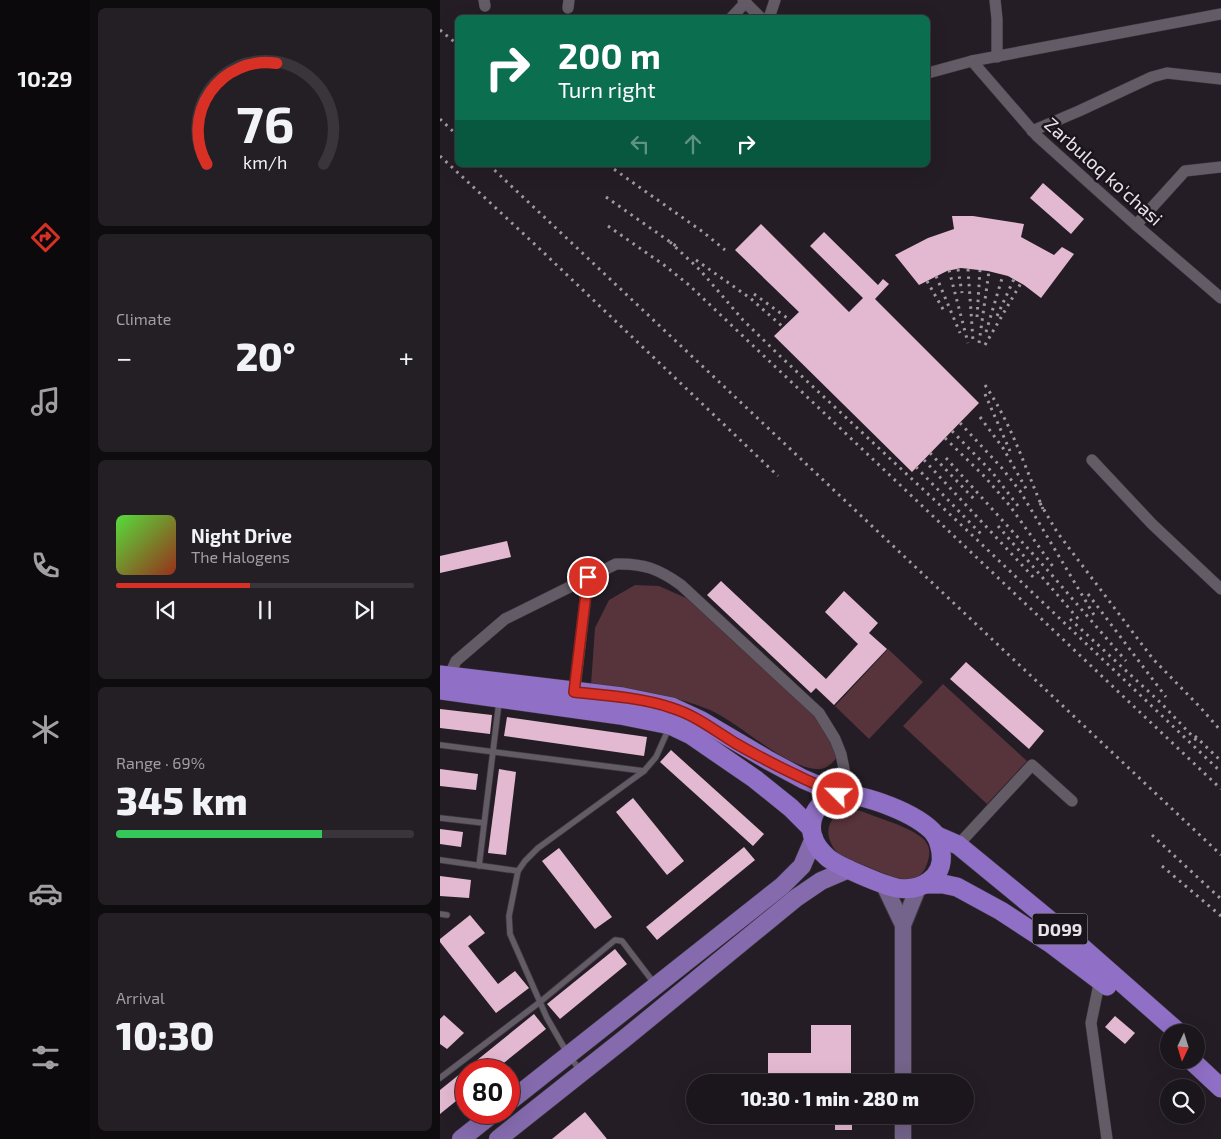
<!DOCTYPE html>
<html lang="en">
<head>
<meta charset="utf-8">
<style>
	:root { --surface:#1b161c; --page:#241f25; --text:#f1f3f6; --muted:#a09fa3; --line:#39353b; --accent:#d93025 }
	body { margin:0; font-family:"Exo 2",sans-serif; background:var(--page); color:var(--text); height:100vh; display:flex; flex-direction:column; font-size:19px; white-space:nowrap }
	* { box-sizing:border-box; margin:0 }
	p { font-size:16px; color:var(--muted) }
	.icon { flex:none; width:28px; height:28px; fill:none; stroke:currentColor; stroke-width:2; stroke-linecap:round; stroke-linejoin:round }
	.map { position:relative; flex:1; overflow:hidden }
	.sheet { display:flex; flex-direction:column; gap:8px; padding:8px; background:#0f0c0f; width:350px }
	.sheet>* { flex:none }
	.banner { position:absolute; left:15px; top:15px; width:475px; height:152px; border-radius:8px; box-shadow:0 5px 20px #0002,0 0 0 1px var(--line); background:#0b6e4f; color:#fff; overflow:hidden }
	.needle { width:32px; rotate:184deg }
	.buttons { position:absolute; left:720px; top:1024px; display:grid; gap:10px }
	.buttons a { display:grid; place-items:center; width:45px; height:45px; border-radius:50%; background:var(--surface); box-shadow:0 5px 20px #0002,0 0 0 1px var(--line); font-size:25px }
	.speed { position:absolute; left:15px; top:1059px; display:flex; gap:10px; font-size:25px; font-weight:700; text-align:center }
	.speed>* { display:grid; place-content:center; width:65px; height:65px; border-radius:50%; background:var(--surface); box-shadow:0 5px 20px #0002,0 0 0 1px var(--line); line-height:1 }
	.speed .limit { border:8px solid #d22; background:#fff; color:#111 }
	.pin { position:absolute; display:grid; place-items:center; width:42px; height:42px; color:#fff; margin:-21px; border:2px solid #fff; border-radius:50%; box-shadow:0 1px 5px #0007 }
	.me { position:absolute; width:55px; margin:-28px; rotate:293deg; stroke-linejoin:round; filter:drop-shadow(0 0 4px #0008) }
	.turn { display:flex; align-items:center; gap:18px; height:105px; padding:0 20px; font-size:22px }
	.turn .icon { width:65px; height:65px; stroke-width:2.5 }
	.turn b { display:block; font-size:35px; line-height:42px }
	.lanes { display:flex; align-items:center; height:48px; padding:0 20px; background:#0003; justify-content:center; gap:25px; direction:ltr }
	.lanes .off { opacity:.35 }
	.big { font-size:38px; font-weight:800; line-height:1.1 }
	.sheet .card { flex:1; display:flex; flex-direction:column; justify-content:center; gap:8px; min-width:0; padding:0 18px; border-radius:8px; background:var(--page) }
	.sheet .dial { align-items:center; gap:0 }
	.dial svg { height:130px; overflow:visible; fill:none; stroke:var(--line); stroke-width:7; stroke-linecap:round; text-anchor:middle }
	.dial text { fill:var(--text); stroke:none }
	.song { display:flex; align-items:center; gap:15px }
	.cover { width:60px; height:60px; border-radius:8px; background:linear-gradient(135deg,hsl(110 70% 55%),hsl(10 70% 35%)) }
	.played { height:5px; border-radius:2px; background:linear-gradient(90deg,var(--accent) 45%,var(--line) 45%) }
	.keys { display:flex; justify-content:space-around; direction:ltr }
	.heat { display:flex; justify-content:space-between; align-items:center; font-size:28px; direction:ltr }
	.charge { height:8px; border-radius:4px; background:linear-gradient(90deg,#34c759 69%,var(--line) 0) }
	.trip { position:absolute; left:246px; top:1074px; width:288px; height:50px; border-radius:25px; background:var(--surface); box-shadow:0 5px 20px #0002,0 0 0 1px var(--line); font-weight:800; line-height:50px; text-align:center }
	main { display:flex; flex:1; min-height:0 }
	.tabs { display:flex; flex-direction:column; width:90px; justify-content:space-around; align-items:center; background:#0b090b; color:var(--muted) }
	.tabs .icon { width:35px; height:35px }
	.tabs .on { color:var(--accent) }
	.tabs b { font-size:22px; color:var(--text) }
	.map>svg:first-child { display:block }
</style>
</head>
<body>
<main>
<nav class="tabs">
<b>10:29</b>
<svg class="icon on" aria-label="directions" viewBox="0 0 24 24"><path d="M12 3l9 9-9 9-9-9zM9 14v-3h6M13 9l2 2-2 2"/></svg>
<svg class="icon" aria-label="music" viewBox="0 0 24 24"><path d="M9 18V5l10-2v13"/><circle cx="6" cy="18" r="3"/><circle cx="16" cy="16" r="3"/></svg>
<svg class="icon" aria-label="phone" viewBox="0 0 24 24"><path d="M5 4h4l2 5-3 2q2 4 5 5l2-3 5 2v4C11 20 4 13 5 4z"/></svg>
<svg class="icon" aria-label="climate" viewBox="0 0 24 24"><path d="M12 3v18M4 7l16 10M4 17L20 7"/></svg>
<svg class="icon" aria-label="car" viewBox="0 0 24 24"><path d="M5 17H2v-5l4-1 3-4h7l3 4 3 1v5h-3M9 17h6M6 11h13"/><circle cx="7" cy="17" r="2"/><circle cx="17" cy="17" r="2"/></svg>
<svg class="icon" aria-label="filters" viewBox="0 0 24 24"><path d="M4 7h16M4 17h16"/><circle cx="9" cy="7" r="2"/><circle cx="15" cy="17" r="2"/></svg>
</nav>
<section class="sheet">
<div class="card dial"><svg viewBox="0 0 100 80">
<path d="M14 69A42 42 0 1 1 86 69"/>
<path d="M14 69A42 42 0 0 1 57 7" stroke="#d93025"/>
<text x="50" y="56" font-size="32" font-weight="700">76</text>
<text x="50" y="72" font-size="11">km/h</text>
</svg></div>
<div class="card"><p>Climate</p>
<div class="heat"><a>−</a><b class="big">20°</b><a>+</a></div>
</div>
<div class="card">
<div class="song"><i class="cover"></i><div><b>Night Drive</b><p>The Halogens</p></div></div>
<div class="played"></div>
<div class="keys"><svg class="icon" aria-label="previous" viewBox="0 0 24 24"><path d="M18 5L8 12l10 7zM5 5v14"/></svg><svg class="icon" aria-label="pause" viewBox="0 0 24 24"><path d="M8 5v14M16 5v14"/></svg><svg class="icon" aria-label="next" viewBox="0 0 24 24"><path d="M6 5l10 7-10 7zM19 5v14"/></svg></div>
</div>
<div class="card"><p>Range · 69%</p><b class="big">345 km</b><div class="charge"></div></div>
<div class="card"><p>Arrival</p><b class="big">10:30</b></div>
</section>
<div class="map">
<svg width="781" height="1139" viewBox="0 0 781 1139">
	<rect width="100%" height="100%" fill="#241d25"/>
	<!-- green -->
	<g fill="#57333b">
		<path d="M195,585L219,586L246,598L280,624L382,724L397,757C392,764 386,770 376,769C343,766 301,724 270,710C232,694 191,690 151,685L155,628L169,600Z"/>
		<polygon points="448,649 483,682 429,739 395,706"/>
		<polygon points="503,684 587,761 547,804 463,726"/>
		<path d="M412,810L421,811C438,818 467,826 481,837C489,843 491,851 488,861C480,890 455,878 435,870C424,865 413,861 402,857C382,841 383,813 412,810Z"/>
	</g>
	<!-- building -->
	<g fill="#e3b9d1">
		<polygon points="603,183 644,219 631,234 590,198"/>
		<polygon points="512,216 533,216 584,224 581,237 614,255 622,247 634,254 601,298 584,285 568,276 548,271 521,268 507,271 479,285 455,255 488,238 514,229"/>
		<polygon points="321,224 409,312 423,298 370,246 384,232 438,285 443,279 449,284 435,299 539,403 472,472 334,336 359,312 295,250"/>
		<polygon points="67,541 71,557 0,573 0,556"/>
		<polygon points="281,581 386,679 418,644 385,612 404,591 438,623 429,633 447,649 394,705 376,688 371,693 267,595"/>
		<polygon points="526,662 604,731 589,749 510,679"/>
		<polygon points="0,709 52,715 50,734 0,728"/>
		<polygon points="67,717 207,737 204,756 64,736"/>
		<polygon points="231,750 324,834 313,846 220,762"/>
		<polygon points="0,769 38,774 36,790 0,786"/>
		<polygon points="59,769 76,772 66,855 48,853"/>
		<polygon points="193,798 244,861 227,875 176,812"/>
		<polygon points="0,829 23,832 21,847 0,844"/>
		<polygon points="304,847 315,860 217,940 206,927"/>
		<polygon points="119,848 172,917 155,929 102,861"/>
		<polygon points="0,876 31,880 29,898 0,896"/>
		<polygon points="30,915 45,933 28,946 58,984 75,971 89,988 56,1013 0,942 0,939"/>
		<polygon points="175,949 187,964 120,1019 107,1004"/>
		<polygon points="94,1014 106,1029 55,1070 26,1070 26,1093 0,1114 0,1090"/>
		<polygon points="4,1015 24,1033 7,1049 0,1044 0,1019"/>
		<polygon points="675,1016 695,1033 685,1044 665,1027"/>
		<polygon points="371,1025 411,1025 411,1082 328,1082 328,1053 371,1053"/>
		<polygon points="145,1112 167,1139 112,1139"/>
		<rect x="395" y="1115" width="17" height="15"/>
	</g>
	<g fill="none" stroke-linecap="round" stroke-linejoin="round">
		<defs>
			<g id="service">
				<polyline points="0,745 204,771"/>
				<polyline points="0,818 44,823"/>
				<polyline points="0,860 78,871"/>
				<polyline points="39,866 59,702"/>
				<polyline points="0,914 7,915"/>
				<polyline points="141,1071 129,1056 107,1018 70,934 69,916 78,871 85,861 98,848 204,771 216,757 229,728"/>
				<polyline points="0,1078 100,1002 175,940 182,941 214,983"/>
			</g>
			<g id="minor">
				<polyline points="44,0 45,6"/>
				<polyline points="303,0 321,18"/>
				<polyline points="555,0 557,19 557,57"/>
				<polyline points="128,8 129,0"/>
				<polyline points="291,18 306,2"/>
				<polyline points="329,18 335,0"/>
				<polyline points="532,61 597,136 696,225 781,298"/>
				<polyline points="488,73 532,61 781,14"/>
				<polyline points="592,131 639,111 712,77 727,73 781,79"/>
				<polyline points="696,225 745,171 781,167"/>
				<polyline points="652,460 712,524 781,589"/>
				<path d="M9,676L16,661L65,619L176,564C203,563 219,569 241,585L379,713L395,739L401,754L409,794"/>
				<polyline points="134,696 148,577"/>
				<polyline points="518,845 592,765 632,801"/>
				<polyline points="660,979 651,1023 667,1139"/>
			</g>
			<g id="secondary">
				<polyline points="443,883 463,925"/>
				<polyline points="463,1082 463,925 478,888"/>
				<polyline points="463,1139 463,1115"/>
			</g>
			<g id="primary">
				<polyline points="69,1102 342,886 362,866 374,838"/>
				<polyline points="21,1139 55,1112"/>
				<polyline points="58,1139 184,1039 356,898 381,881 409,869"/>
			</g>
			<g id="trunk">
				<polyline points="0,675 183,697 232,707 260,720 326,759 363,779 398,794"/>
				<polyline points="0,690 180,715 230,725 251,735 315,779 351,808 371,828"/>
				<path d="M398,794C425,794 477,813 495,834C498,839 500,846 501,852C505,878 480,892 457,888C443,885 397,866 387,857C362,835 368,805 398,794Z"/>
				<polyline points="495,835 518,845 630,937 738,1032"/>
				<polyline points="486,884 503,884 517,887 561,911 610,943 667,986"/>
				<polyline points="751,1060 781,1088"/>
			</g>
		</defs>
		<!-- service casing -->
		<use href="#service" stroke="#3d373e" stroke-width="7"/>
		<!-- minor casing -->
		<use href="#minor" stroke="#3d373e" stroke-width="12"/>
		<!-- secondary casing -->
		<use href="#secondary" stroke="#3d373e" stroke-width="18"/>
		<!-- primary casing -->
		<use href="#primary" stroke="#3d373e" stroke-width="19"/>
		<!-- trunk casing -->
		<use href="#trunk" stroke="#3d373e" stroke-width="20"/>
		<!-- service -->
		<use href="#service" stroke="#635b65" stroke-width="5.5"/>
		<!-- minor -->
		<use href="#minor" stroke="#635b65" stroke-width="11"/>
		<!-- secondary -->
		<use href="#secondary" stroke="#74638a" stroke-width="16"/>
		<!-- primary -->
		<use href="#primary" stroke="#856bae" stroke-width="18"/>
		<!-- trunk -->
		<use href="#trunk" stroke="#9070c6" stroke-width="19"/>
		<!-- rail -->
		<g stroke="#9f99a0" stroke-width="3" stroke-dasharray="2.5 5" stroke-linecap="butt">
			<polyline points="0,30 18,45"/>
			<polyline points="0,119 18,136"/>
			<polyline points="0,156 103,252 338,476"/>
			<polyline points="49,165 781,855"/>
			<polyline points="168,165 263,232 285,250"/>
			<polyline points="166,197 236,246"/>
			<polyline points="168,226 224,265 249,285 781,789"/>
			<polyline points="230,242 260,270 303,320 340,356 532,535 781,772"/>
			<polyline points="256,260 310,298 343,327"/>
			<polyline points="518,269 522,293"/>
			<polyline points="528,269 533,341"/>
			<polyline points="509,270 528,343"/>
			<polyline points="496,276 520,333"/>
			<polyline points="487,281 504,311"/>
			<polyline points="314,294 350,320"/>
			<polyline points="557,316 574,279"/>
			<polyline points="537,317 540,270"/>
			<polyline points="546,332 563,275"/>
			<polyline points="539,343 549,271"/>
			<polyline points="545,345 581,283"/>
			<path d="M545,385C572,425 584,465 603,509"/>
			<polyline points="545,394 570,451"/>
			<polyline points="540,417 563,448 588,492"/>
			<polyline points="520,423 561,467 580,491 654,615"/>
			<polyline points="512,431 552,472 578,506"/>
			<polyline points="505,438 545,477 570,506 614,568"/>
			<polyline points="490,453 535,500"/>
			<polyline points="506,458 611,574 686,661"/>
			<polyline points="484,460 595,579"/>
			<polyline points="476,467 543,536"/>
			<polyline points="600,503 617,532 713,659 760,707 781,731"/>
			<polyline points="558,526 640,621"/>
			<polyline points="648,594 726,697"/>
			<polyline points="630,619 721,703 758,742"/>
			<polyline points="755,736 781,761"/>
			<polyline points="712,835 781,899"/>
			<polyline points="722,866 781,916"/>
		</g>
	</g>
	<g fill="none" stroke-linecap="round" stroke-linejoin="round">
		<defs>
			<path id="route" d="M148,577L134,692C164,695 204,698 232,708C255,715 274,730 295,743C328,762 363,779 398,794"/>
		</defs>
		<!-- route casing -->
		<use href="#route" stroke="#8d1f18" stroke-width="12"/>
		<!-- route -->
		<use href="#route" stroke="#d93025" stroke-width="9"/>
	</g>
	<g text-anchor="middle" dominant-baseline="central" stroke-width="5" stroke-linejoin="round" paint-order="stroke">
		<!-- shield labels -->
		<rect fill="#1a141c" stroke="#aaa5ac" stroke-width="1" x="592.5" y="913.5" width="55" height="31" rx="4"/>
		<g font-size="18" font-weight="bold" fill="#e8e3e9">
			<text x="620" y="929">D099</text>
		</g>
		<!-- street labels -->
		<g font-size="19" fill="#e8e3e9" stroke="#1a141c">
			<text transform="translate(664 171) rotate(42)">Zarbuloq ko'chasi</text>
		</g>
	</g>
</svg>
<div class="buttons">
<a><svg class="needle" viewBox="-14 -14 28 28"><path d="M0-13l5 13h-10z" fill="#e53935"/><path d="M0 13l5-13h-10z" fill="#a09fa3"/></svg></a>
<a><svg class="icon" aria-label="search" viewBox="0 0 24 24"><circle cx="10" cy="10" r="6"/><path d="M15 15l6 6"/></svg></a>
</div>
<div class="speed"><div class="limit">80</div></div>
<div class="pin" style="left:148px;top:577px;background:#d93025"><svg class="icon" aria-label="arrive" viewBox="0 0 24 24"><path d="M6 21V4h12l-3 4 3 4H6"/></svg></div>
<svg class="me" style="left:398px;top:794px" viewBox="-20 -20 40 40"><circle r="17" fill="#d93025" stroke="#fff" stroke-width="3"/><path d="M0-11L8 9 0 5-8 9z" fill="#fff"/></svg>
<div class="trip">10:30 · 1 min · 280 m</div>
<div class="banner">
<div class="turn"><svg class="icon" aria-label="right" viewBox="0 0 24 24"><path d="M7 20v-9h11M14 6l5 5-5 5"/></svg><div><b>200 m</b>Turn right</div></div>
<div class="lanes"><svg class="icon off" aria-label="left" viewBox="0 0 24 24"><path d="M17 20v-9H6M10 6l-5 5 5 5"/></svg><svg class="icon off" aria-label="ahead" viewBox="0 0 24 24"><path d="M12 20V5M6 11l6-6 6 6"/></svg><svg class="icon" aria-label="right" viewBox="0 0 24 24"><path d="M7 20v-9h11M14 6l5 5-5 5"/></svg></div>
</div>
</div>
</main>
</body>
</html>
